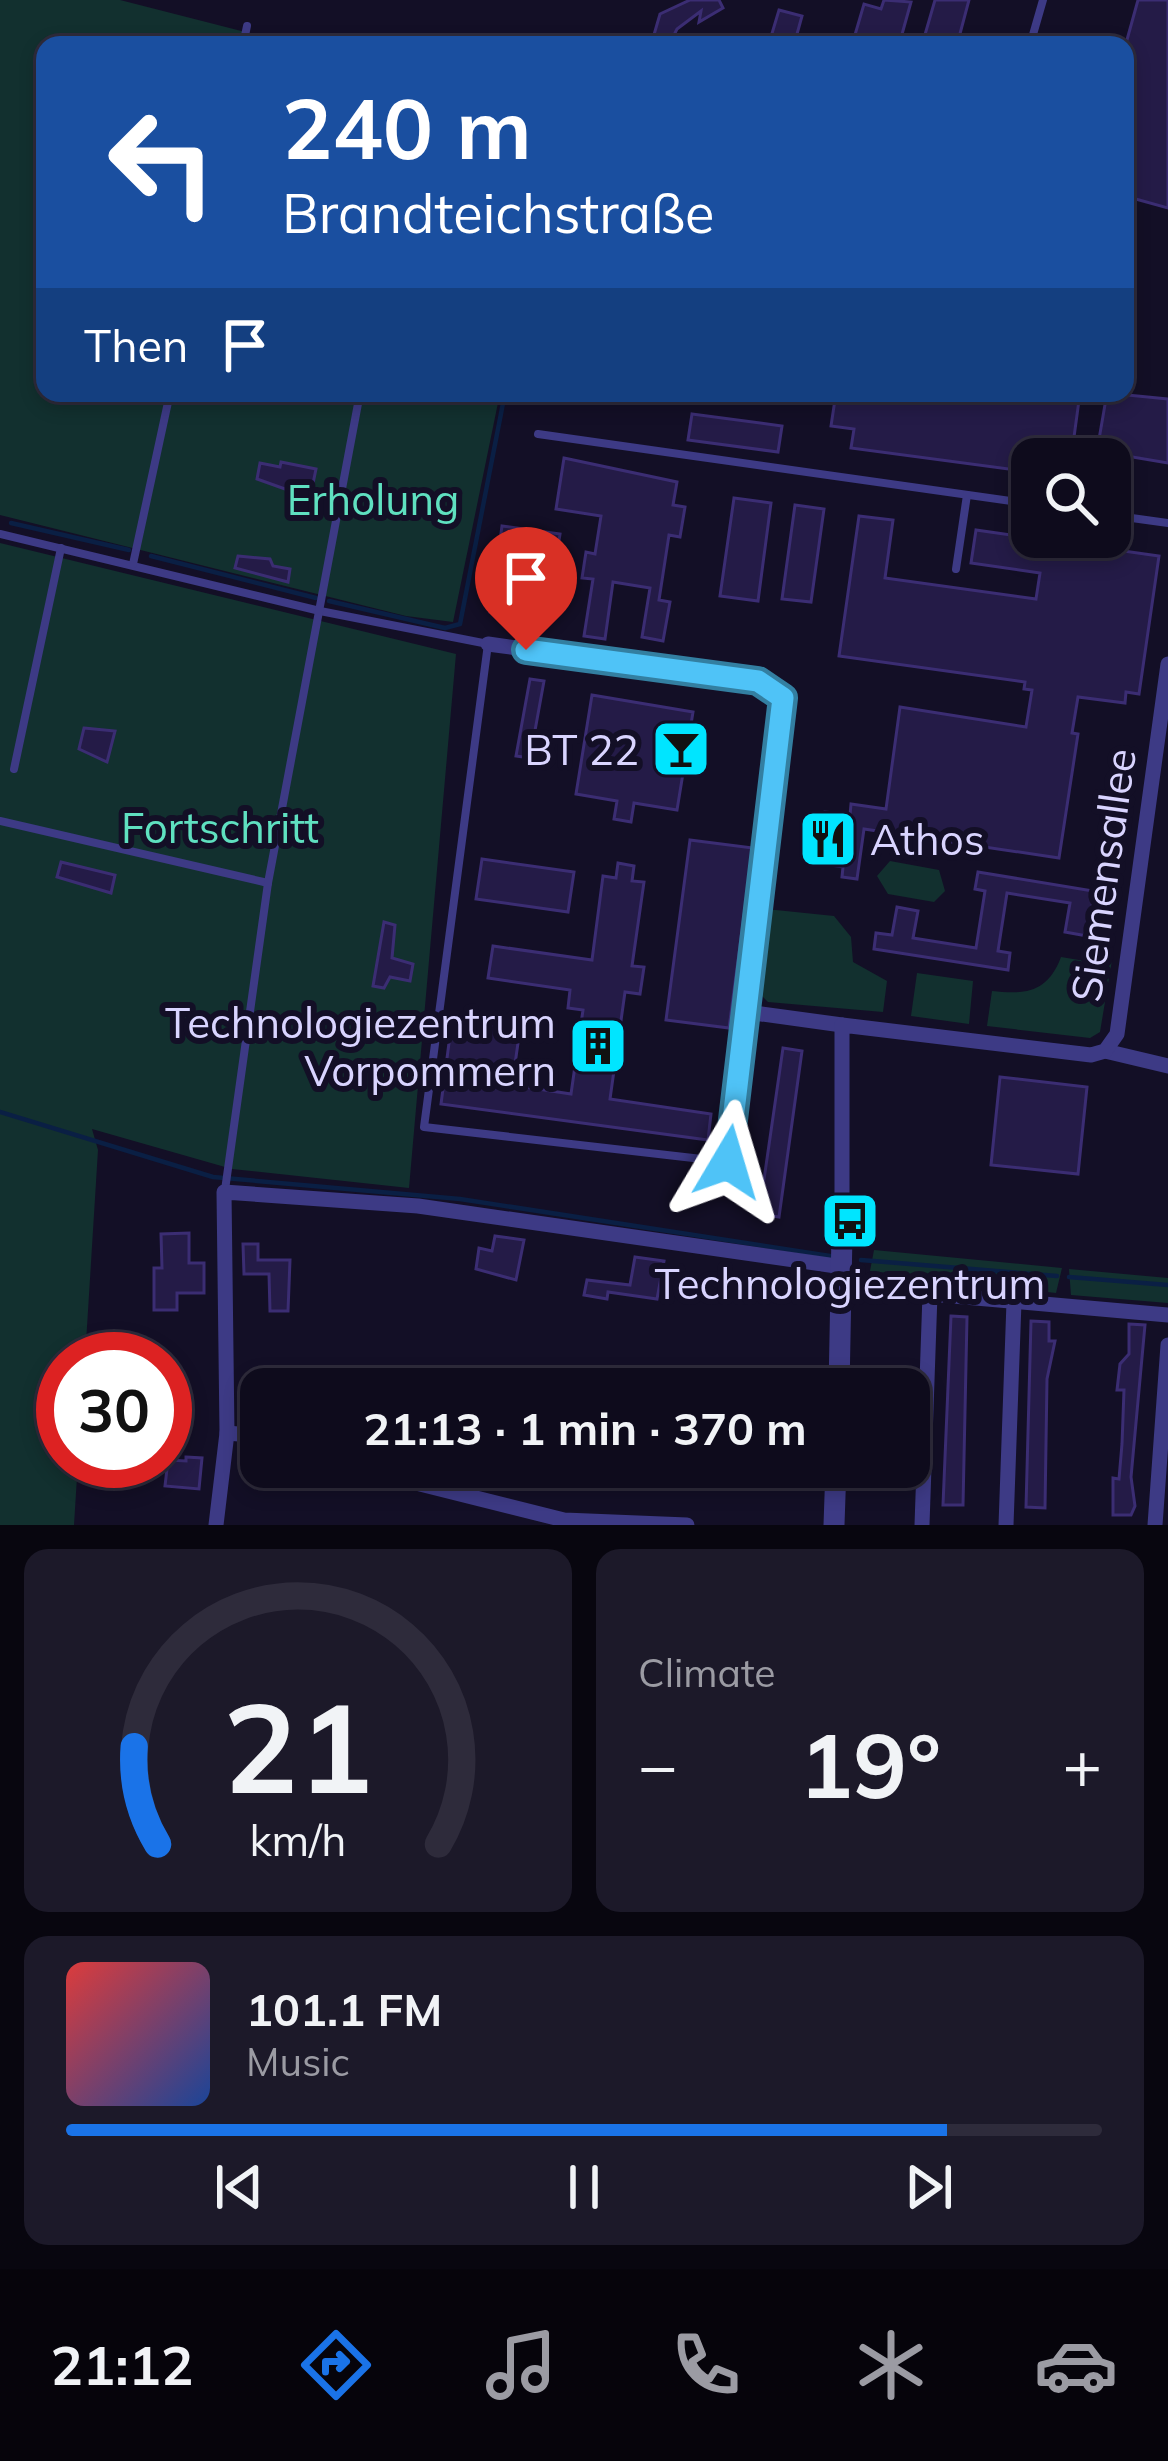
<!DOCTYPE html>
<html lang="en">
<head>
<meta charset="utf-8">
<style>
	:root { --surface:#0e0b1c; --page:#1c1929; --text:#f1f3f6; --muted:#9b9ba3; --line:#2e2b3b; --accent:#1a73e8 }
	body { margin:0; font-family:Mulish,sans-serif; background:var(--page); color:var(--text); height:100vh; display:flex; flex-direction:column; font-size:45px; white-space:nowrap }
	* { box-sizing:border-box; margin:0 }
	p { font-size:39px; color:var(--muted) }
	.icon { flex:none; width:66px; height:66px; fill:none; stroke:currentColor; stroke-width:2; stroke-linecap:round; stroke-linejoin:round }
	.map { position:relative; height:1525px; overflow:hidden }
	.sheet { display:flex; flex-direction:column; gap:24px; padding:24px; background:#08060f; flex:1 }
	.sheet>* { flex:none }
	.hud { position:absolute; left:36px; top:36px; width:1098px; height:366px; border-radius:24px; box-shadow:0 6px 18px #0003,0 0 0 3px var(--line); background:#1a4fa0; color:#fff; overflow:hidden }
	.buttons { position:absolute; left:1011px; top:438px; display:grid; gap:24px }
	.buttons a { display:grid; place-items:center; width:120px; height:120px; border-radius:24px; background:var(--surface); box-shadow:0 6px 18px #0003,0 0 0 3px var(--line); font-size:60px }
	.speed { position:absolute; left:36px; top:1332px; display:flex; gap:24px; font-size:60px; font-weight:700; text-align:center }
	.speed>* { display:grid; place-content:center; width:156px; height:156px; border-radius:50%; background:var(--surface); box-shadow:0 6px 18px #0003,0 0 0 3px var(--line); line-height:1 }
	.speed .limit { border:18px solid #d22; background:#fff; color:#111 }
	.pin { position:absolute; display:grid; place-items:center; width:102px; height:102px; color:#fff; margin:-123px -51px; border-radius:50% 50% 50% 0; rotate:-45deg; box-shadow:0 0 12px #0007 }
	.pin .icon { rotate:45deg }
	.me { position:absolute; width:132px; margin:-66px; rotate:7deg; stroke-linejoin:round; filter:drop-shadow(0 0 9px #0008) }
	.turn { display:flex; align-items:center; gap:42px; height:252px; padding:0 48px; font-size:54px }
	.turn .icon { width:156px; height:156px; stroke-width:2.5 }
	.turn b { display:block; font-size:84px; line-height:102px }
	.then { display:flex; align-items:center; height:114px; padding:0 48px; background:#0003; gap:24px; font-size:45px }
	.big { font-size:90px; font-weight:700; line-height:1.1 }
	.sheet .tile { flex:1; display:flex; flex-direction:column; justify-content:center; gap:18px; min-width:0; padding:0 42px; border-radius:24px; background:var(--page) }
	.sheet .dial { align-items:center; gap:0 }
	.dial svg { height:312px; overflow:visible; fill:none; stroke:var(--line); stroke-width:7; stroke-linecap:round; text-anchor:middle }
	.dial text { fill:var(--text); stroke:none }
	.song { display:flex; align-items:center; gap:36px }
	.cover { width:144px; height:144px; border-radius:18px; background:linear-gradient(135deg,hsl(0 70% 55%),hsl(220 70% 35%)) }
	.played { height:12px; border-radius:6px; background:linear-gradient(90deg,var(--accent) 85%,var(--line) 85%) }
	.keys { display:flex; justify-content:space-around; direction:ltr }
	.heat { display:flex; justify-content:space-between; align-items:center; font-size:66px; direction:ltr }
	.sheet .tiles { flex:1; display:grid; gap:24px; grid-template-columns:1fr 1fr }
	.tile:last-child { grid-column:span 2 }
	.trip { position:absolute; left:240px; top:1368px; width:690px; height:120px; border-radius:24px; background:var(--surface); box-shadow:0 6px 18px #0003,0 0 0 3px var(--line); font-weight:700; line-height:120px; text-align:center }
	.menu { display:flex; height:192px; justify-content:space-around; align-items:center; background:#06040b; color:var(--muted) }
	.menu .icon { width:84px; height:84px }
	.menu .active { color:var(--accent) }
	.menu b { font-size:54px; color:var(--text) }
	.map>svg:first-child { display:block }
</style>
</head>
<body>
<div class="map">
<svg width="1168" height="1525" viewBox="0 0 1168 1525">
	<rect width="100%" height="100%" fill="#130f26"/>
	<!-- green -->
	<g fill="#12302f">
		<polygon points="0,0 120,0 296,45 45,45 45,393 500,393 453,622 406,616 0,515"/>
		<polygon points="0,543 456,654 409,1188 232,1169 92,1129 98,1150 85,1359 63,1359 63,1461 78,1461 74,1525 0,1525"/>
		<polygon points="890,861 939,870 945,891 934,902 888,894 877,876"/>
		<polygon points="766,909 834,916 851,937 853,962 887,981 883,1012 768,1002 759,993"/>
		<path d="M1100,953L1113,954L1100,1032L1090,1038L987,1026L992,991C1026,995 1048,992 1061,957L1097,963Z"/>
		<polygon points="917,973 973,981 969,1024 911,1016"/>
		<polygon points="874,1250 1062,1268 1056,1293 870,1271"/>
		<polygon points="1069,1269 1168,1278 1168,1303 1071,1295"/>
	</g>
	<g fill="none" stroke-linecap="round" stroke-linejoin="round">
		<!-- stream -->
		<g stroke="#0a1f44" stroke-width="4.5">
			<polyline points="11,523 129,550"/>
			<polyline points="151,556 316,598"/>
			<polyline points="329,601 445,628 460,624 505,393"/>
			<polyline points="0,1112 213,1177 460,1199 830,1256"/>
			<polyline points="861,1260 1057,1276"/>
			<polyline points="1069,1277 1168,1285"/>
		</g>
	</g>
	<!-- building -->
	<g fill="#241b47" stroke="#3b2d73" stroke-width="3">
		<polygon points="690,0 719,0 723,8 699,22 701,11 677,29 669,45 651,45 660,14"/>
		<polygon points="884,0 911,2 899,45 852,45 864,4 881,9"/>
		<polygon points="935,0 969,0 957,45 922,45"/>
		<polygon points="1138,0 1168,0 1168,208 1125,196 1125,47"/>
		<polygon points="779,10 802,16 794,45 770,40"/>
		<polygon points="836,393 1080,393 1071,459 1032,459 1032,472 851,448 854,429 831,426"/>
		<polygon points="1107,393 1168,399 1168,463 1097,451"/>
		<polygon points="692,414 782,426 778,452 688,440"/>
		<polygon points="564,458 677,482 673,505 685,507 680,537 669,535 659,600 670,602 663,641 642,637 650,588 613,582 605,639 584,636 593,579 582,578 586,552 595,554 601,516 556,509"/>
		<polygon points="281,462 316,469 310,498 257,479 260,463 280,467"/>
		<polygon points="734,498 771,503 758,601 720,596"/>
		<polygon points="795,505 824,509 811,602 782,599"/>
		<polygon points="859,516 893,520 885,578 1036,599 1040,573 971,563 976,530 1159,556 1139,694 1126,692 1125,703 1078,697 1072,733 1078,734 1059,858 864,829 857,879 842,877 843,867 818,863 825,812 850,815 851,804 886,809 900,707 1026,727 1032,690 1024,689 1025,682 839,656"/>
		<polygon points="502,526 560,534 547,620 490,612"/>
		<polygon points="238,556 270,559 273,566 290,569 288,582 235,568"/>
		<polygon points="530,679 544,681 530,758 516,756"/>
		<polygon points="592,695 693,712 677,810 634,803 631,822 614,819 617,801 576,794"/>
		<polygon points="84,728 115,731 107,762 79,749"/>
		<polygon points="690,840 753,848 729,1028 666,1020"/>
		<polygon points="482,859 574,872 568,912 476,899"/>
		<polygon points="61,862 115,875 111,893 57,877"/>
		<polygon points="618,863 634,866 632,881 644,882 632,966 644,967 640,994 625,992 610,1099 711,1114 708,1140 441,1104 452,1020 520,1029 512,1085 571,1094 583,1010 568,1008 570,990 488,978 493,946 592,960 603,876 616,878"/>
		<polygon points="978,872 1111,894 1109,909 1092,906 1087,936 1065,932 1070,903 1007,893 998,951 1010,953 1008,970 874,949 876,933 892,935 897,907 918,911 913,938 976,948 985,891 975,889"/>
		<polygon points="384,922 395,925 392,958 413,964 410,981 390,977 384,988 373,986"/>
		<polygon points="783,1048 802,1051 779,1217 759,1214"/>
		<polygon points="1000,1077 1087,1087 1078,1174 991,1165"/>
		<polygon points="189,1233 189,1263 204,1263 204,1293 177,1293 177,1310 154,1310 154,1268 162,1268 161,1234"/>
		<polygon points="495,1236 524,1240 516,1280 476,1269 479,1248 492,1251"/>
		<polygon points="243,1244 258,1244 258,1260 290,1260 288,1311 270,1311 269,1274 244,1274"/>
		<polygon points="635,1257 664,1261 657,1299 608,1292 607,1299 584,1295 587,1280 630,1285"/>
		<polygon points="951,1316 967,1317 963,1505 943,1505"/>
		<polygon points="1031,1321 1049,1322 1049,1341 1055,1341 1047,1379 1045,1508 1026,1507"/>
		<polygon points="1129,1324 1145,1325 1131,1477 1135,1506 1131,1515 1113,1515 1113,1478 1119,1479 1122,1444 1124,1390 1117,1390 1120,1364 1129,1354"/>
		<polygon points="186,1457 202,1458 199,1489 165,1486 168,1460 186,1461"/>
	</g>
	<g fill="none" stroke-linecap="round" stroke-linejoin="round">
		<!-- service -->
		<g stroke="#3d3a85" stroke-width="8">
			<polyline points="243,45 247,26"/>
			<polyline points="1030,45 1043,0"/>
			<polyline points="538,434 1032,504"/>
			<polyline points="1086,459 1088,442"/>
			<polyline points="1110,515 1168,523"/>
			<polyline points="0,534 320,611 488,644 424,1127 728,1162"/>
			<polyline points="133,564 170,393"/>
			<polyline points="956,569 967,495"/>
			<polyline points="14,769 61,548"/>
			<polyline points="0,821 268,883"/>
			<polyline points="225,1190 268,883 360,393"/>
		</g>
		<!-- minor -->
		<g stroke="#3d3a85" stroke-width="15">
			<polyline points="488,644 757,681 783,698 729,1162"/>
			<polyline points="747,1012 842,1025"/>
			<polyline points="1105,1051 1168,1066"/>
			<polyline points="842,1234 842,1025 1091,1055 1105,1051 1117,1034 1168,664"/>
			<polyline points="227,1433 261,1436"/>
			<polyline points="352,1467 564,1520 687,1525"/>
			<polyline points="216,1525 227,1433 224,1192 418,1206 843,1267"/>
			<polyline points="922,1525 930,1294 1168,1315"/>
			<polyline points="1006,1525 1014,1302"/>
			<polyline points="1155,1525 1168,1345"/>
		</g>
		<!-- tertiary -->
		<g stroke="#3d3a85" stroke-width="21">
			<polyline points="839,1389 842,1234"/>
			<polyline points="834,1525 836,1467"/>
		</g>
	</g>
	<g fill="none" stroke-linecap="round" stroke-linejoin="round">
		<defs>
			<polyline id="route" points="526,650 758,681 783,698 728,1162"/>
		</defs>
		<!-- route casing -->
		<use href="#route" stroke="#337fa1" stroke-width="30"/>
		<!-- route -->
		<use href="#route" stroke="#4fc3f7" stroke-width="21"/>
	</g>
	<!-- icons -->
	<defs>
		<symbol id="bar-square" viewBox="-11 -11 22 22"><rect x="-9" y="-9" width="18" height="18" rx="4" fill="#00e5ff" stroke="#130f26"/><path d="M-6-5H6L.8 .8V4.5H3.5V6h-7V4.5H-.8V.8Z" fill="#111"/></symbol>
		<symbol id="restaurant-square" viewBox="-11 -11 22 22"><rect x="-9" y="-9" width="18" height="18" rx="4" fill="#00e5ff" stroke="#130f26"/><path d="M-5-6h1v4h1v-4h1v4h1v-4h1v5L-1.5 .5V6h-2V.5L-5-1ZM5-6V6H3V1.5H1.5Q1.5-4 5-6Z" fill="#111"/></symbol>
		<symbol id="building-square" viewBox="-11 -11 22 22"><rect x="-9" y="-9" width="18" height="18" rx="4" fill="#00e5ff" stroke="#130f26"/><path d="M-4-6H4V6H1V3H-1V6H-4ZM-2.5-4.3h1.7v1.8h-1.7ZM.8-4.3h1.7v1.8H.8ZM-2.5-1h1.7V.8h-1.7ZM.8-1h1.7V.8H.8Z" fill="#111"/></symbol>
		<symbol id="bus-square" viewBox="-11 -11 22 22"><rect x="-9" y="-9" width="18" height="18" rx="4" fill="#00e5ff" stroke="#130f26"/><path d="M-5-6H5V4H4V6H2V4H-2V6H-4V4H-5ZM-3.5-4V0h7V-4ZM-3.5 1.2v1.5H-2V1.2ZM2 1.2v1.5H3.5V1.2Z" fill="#111"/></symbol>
	</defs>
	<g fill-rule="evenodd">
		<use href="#bar-square" x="648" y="716" width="66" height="66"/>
		<use href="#restaurant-square" x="795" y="806" width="66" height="66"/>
		<use href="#building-square" x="565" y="1013" width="66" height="66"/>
		<use href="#bus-square" x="817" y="1188" width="66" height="66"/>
	</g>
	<g text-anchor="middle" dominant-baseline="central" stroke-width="12" stroke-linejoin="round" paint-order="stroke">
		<!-- park labels -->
		<g font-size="42" fill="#5fe0c0" stroke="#130f26">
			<text x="373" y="499">Erholung</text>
			<text x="220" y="827">Fortschritt</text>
		</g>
		<!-- poi labels -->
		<g font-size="42" fill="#d9d4ff" stroke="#130f26" text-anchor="end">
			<text x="639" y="749">BT 22</text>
			<text x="870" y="839" text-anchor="start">Athos</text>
			<text x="556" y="1022">Technologiezentrum<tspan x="556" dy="48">Vorpommern</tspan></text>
			<text x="850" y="1283" text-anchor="middle">Technologiezentrum</text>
		</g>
		<!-- street labels -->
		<g font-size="42" fill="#d9d4ff" stroke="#130f26">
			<text transform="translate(1103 875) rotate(-82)">Siemensallee</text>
		</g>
	</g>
</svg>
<div class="buttons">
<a><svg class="icon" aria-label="search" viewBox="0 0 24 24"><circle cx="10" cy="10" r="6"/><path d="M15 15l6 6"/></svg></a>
</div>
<div class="speed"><div class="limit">30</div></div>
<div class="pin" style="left:526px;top:650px;background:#d93025"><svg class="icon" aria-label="arrive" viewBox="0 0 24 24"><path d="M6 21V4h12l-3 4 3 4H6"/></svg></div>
<svg class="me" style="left:728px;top:1162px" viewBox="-20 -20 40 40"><path d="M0-17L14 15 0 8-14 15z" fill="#4fc3f7" stroke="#fff" stroke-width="4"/></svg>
<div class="trip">21:13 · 1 min · 370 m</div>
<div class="hud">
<div class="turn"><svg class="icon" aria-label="left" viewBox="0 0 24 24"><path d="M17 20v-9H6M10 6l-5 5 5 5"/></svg><div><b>240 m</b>Brandteichstraße</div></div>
<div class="then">Then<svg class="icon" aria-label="arrive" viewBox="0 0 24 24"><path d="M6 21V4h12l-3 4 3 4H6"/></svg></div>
</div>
</div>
<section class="sheet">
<div class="tiles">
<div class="tile dial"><svg viewBox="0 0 100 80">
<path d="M14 69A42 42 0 1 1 86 69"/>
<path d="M14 69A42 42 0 0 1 8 44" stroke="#1a73e8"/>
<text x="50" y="56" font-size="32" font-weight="700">21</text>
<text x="50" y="72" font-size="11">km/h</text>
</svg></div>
<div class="tile"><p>Climate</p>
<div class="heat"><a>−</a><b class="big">19°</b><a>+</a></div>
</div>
<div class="tile">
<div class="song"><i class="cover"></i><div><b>101.1 FM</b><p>Music</p></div></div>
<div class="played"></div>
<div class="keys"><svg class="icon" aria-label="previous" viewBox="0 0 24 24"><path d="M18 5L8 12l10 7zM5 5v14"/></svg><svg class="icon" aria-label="pause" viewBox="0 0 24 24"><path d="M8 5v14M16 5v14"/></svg><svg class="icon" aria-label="next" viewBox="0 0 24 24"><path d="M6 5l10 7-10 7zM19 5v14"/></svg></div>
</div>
</div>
</section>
<nav class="menu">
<b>21:12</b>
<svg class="icon active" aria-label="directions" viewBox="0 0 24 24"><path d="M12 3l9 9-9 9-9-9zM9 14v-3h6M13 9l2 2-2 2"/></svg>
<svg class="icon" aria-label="music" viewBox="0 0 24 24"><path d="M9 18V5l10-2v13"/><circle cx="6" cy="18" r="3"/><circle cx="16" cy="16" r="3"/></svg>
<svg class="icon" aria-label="phone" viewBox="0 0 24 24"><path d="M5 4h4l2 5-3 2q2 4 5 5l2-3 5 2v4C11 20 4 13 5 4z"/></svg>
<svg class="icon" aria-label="climate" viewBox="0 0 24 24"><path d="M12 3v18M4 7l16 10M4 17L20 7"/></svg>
<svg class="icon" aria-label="car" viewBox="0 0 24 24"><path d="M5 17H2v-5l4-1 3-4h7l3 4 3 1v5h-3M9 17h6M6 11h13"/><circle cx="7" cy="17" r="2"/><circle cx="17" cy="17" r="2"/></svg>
</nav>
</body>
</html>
